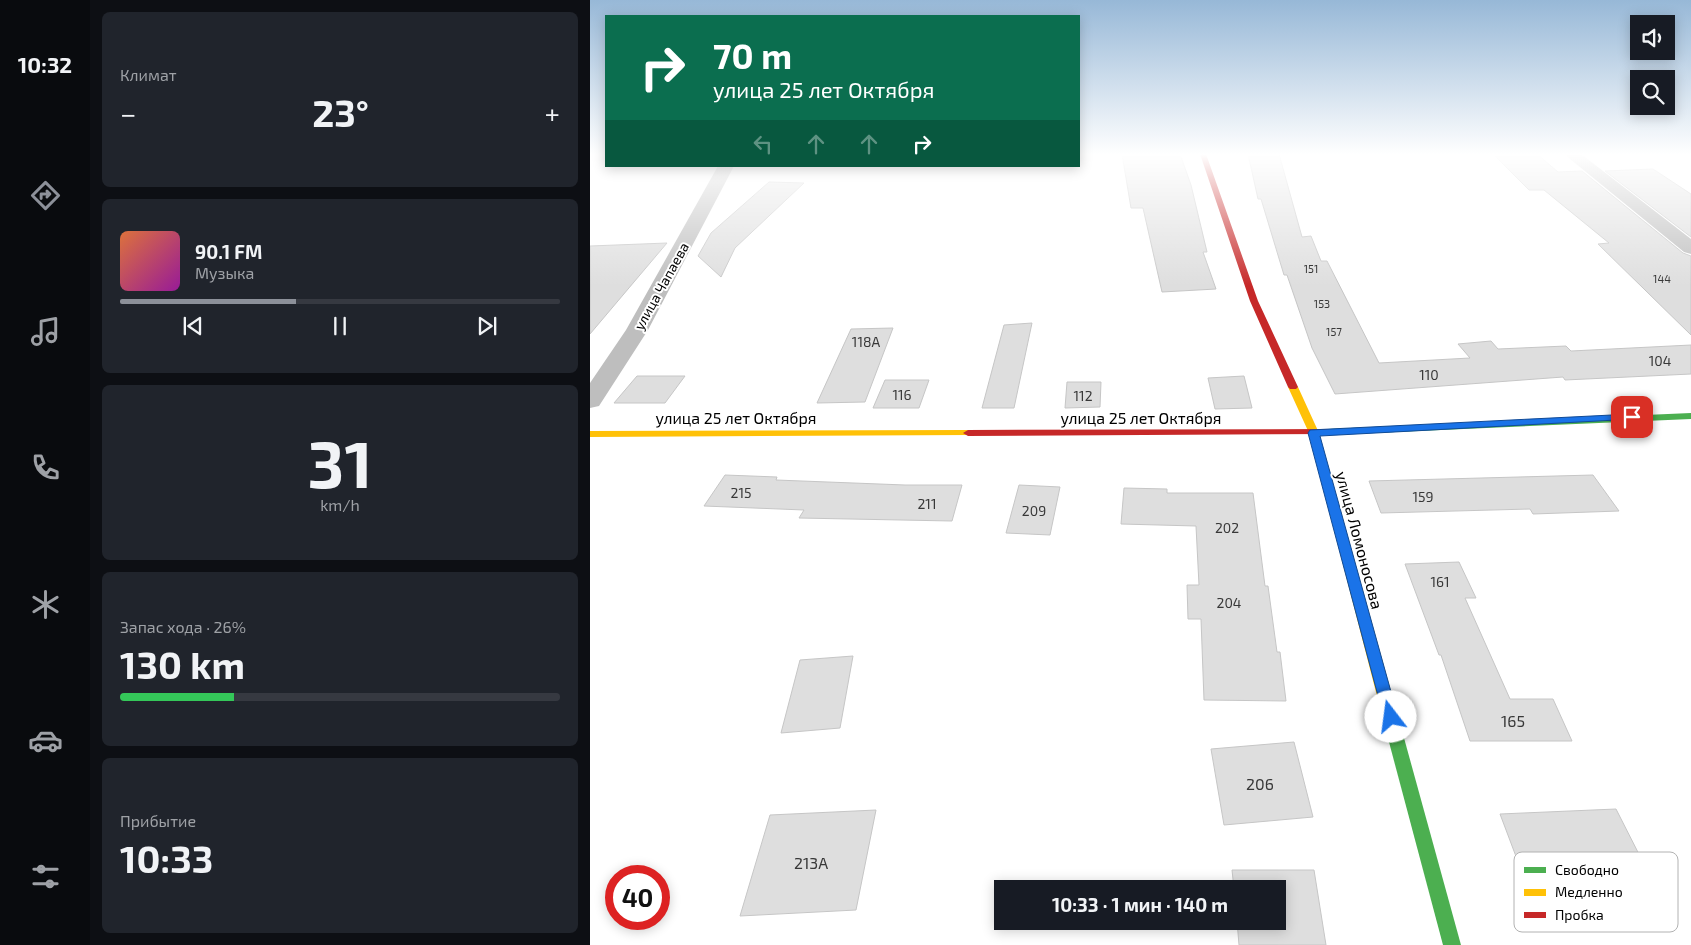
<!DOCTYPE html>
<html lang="ru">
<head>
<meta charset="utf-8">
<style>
	:root { --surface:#171b24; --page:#20242c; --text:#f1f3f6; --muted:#9ea1a6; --line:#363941; --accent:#8c9099 }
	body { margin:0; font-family:"Exo 2",sans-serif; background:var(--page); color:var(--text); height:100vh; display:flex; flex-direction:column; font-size:19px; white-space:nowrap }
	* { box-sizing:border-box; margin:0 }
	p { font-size:16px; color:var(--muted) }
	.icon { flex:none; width:28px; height:28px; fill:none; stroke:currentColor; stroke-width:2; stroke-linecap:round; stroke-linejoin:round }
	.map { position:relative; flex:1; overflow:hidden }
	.side { display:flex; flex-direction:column; gap:12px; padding:12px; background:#0d0f14; width:500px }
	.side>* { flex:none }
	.top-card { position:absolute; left:15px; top:15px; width:475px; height:152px; border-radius:0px; box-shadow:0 2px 12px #0003; background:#0b6e4f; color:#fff; overflow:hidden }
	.tools { position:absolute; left:1040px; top:15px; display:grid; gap:10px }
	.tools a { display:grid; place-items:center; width:45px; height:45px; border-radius:0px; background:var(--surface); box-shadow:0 2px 12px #0003; font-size:25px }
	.speed { position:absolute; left:15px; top:865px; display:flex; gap:10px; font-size:25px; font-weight:700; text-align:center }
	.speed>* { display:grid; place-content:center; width:65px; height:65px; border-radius:50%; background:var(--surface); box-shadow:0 2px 12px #0003; line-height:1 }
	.speed .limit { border:8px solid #d22; background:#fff; color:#111 }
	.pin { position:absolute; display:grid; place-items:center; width:42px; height:42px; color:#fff; margin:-21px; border-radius:10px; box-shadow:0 2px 8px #0006 }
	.me { position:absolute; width:55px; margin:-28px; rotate:345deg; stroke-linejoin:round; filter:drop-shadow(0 0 4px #0008) }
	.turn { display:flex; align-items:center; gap:18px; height:105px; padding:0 25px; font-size:22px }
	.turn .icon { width:65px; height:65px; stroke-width:2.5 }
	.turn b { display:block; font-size:35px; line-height:42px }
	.lanes { display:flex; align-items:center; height:48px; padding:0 25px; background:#0003; justify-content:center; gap:25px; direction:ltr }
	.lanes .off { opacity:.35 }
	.big { font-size:38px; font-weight:700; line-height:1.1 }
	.side .widget { flex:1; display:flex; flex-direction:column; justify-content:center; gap:8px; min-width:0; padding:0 18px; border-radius:8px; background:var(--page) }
	.side .dial { align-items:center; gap:0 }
	.dial b { font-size:65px; line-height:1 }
	.song { display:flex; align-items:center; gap:15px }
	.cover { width:60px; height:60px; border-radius:8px; background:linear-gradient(135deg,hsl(20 70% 55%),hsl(300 70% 35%)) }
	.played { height:5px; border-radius:2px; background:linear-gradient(90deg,var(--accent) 40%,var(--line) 40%) }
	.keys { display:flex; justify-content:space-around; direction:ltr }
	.heat { display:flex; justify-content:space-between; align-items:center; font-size:28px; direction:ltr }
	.charge { height:8px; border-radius:4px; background:linear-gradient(90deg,#34c759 26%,var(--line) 0) }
	.trip { position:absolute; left:404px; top:880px; width:292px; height:50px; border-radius:0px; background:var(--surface); box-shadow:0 2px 12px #0003; font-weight:700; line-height:50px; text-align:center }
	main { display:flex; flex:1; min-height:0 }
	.tabs { display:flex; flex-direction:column; width:90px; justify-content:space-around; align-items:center; background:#090b0e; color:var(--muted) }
	.tabs .icon { width:35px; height:35px }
	.tabs .active { color:var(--accent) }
	.tabs b { font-size:22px; color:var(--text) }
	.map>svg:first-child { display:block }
</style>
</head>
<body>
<main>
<nav class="tabs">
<b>10:32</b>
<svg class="icon active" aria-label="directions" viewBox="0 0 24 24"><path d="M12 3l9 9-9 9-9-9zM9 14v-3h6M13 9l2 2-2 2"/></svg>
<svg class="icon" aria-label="music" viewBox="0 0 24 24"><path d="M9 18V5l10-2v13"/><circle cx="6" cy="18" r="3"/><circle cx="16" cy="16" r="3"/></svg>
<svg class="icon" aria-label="phone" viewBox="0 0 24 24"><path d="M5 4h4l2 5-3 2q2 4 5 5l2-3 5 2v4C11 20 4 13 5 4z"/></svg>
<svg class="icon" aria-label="climate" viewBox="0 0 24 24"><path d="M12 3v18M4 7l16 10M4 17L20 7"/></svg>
<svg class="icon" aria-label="car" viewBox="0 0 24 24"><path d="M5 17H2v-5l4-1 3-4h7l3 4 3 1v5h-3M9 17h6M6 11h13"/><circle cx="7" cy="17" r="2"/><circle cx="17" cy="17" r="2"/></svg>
<svg class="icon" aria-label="filters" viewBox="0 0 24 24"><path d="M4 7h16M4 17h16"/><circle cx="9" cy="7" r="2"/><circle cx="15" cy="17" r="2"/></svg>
</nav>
<section class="side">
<div class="widget"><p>Климат</p>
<div class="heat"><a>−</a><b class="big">23°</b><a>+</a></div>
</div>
<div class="widget">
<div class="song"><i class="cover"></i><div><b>90.1 FM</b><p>Музыка</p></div></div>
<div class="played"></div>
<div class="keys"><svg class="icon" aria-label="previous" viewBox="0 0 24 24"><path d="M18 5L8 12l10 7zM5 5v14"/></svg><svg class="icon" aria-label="pause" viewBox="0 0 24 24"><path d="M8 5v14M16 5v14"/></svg><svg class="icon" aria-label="next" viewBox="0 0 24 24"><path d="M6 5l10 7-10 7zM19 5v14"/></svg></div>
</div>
<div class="widget dial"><b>31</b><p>km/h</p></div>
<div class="widget"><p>Запас хода · 26%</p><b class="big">130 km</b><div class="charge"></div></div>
<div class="widget"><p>Прибытие</p><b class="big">10:33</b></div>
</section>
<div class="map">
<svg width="1101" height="945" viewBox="0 0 1101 945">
	<rect width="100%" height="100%" fill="#fff"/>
	<!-- building -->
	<g fill="#dedede" stroke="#c6c6c6">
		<polygon points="532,154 590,154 601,185 617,252 613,252 626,289 572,292 553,208 541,208"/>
		<polygon points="658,154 689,154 712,237 721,236 731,261 737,261 789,363 880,358 868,344 901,341 908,349 976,346 981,351 1101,345 1101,374 975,380 973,377 745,394 722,348 697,275 694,275 671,199 668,199"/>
		<polygon points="903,154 947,154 968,172 992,171 1093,253 1101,256 1101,335 1008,244 1019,243 954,190 939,190"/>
		<polygon points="1063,169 1101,194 1101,237 1015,171"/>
		<polygon points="179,182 214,183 145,248 131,277 108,256 121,233"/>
		<polygon points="77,243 0,334 0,246"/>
		<polygon points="442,323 424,408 392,408 414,325"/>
		<polygon points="303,328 275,402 227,403 261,329"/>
		<polygon points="47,376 95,376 75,403 24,403"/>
		<polygon points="654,376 662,408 625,409 618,378"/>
		<polygon points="295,380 339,380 329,408 283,408"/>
		<polygon points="477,382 511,382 510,407 475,408"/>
		<polygon points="135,475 187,477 186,480 315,485 372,485 362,521 209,518 214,510 114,506"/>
		<polygon points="1003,475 1029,511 943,514 940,509 791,513 779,481"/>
		<polygon points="429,485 470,487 460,535 416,533"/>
		<polygon points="534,488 577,489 577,493 663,493 675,586 678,586 687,652 690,652 696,701 614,700 611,619 598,619 597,585 609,585 606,526 531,524"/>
		<polygon points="869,562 886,598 875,598 920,699 963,699 982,741 880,741 851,655 849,655 815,564"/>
		<polygon points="263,656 250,728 191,733 210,660"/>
		<polygon points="704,742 723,817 634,825 621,749"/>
		<polygon points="1026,809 1057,870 933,875 910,814"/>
		<polygon points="286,810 266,910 150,916 180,815"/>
		<polygon points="642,870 724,870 736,945 649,945 647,921 688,921 688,889 644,889"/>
	</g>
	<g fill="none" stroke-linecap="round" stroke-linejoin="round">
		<!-- street -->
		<g fill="#bebebe" fill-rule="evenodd">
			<polygon points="974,154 991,154 1101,239 1101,254 1094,252"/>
			<polygon points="128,166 144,166 58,330 9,406 0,408 0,383 36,330"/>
		</g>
		<!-- fast -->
		<g fill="#4caf50" fill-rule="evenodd">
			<polygon points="1101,413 1101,419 738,435 733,432 738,429"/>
			<polygon points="803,720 808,722 811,727 871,945 853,945 795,727 798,722"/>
		</g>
		<!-- slow -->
		<g fill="#ffc107" fill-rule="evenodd">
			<polygon points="703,384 708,387 729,433 811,727 808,732 803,734 798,732 795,727 719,433 698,387"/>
			<polygon points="378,430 383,433 382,435 0,437 0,431"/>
		</g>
		<!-- jam -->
		<g fill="#c62828" fill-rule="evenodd">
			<polygon points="610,154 616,154 668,301 708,387 706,389 700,389 698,387 660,301"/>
			<polygon points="738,429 743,432 742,434 378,436 373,433 378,430"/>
		</g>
	</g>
	<!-- sky -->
	<linearGradient id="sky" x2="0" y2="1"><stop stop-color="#97b8d7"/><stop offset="0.54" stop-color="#fff"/><stop offset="1" stop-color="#fff" stop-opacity="0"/></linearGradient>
	<rect width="1101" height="286" fill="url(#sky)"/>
	<!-- route -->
	<polygon fill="#1a73e8" stroke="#114b97" points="1042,414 1047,417 1045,419 730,436 808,717 806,722 801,724 795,722 718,433 720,430"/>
	<g text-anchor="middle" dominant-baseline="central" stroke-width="4" stroke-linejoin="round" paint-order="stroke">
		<!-- far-number labels -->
		<g font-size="11" fill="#383838">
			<text x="721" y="268">151</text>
			<text x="1072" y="278">144</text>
			<text x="732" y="303">153</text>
			<text x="744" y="331">157</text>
		</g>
		<!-- far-street labels -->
		<g font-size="14" fill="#000" stroke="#fff">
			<text transform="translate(71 286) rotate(-61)">улица Чапаева</text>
		</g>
		<!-- number labels -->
		<g font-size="14" fill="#383838">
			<text x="276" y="341">118А</text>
			<text x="1070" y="360">104</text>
			<text x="839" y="374">110</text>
			<text x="312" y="394">116</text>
			<text x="493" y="395">112</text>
			<text x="151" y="492">215</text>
			<text x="833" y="496">159</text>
			<text x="337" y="503">211</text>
			<text x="444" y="510">209</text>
			<text x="637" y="527">202</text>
			<text x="850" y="581">161</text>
			<text x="639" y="602">204</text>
		</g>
		<!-- street labels -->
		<g font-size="16" fill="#000" stroke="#fff">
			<text x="146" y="417">улица 25 лет Октября</text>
			<text x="551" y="417">улица 25 лет Октября</text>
			<text transform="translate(770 540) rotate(75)">улица Ломоносова</text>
		</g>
		<!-- near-number labels -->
		<g font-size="16" fill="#383838">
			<text x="923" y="720">165</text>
			<text x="670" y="783">206</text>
			<text x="221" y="862">213А</text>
		</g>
	</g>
	<!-- legend -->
	<rect x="924" y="852" width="164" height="80" rx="8" fill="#fff" stroke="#b2b2b2" stroke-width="1"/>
	<rect x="934" y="867" width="22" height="6" fill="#4caf50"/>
	<rect x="934" y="889" width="22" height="7" fill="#ffc107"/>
	<rect x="934" y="912" width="22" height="6" fill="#c62828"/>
	<g font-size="14" fill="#000">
		<text x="965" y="875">Свободно</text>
		<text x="965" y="897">Медленно</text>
		<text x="965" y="920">Пробка</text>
	</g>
</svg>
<div class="tools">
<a><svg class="icon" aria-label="sound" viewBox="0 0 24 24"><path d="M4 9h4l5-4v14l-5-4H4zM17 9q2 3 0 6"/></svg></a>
<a><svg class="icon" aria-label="search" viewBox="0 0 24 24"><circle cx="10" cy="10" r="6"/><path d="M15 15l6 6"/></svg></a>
</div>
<div class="speed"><div class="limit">40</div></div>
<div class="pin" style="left:1042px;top:417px;background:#d93025"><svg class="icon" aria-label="arrive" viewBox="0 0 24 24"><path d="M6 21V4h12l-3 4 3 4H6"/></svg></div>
<svg class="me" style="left:801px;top:717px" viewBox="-20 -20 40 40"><circle r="19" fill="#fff"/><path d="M0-13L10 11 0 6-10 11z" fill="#1a73e8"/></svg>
<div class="trip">10:33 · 1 мин · 140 m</div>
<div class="top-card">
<div class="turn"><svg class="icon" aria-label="right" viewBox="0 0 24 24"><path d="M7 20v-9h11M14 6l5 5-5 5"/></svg><div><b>70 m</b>улица 25 лет Октября</div></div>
<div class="lanes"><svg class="icon off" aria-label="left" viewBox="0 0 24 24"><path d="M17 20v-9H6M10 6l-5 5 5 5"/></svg><svg class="icon off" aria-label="ahead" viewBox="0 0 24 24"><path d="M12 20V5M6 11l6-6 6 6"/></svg><svg class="icon off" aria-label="ahead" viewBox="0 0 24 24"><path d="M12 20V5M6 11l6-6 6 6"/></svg><svg class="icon" aria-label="right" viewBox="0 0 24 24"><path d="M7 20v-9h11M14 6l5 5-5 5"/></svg></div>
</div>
</div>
</main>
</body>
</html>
